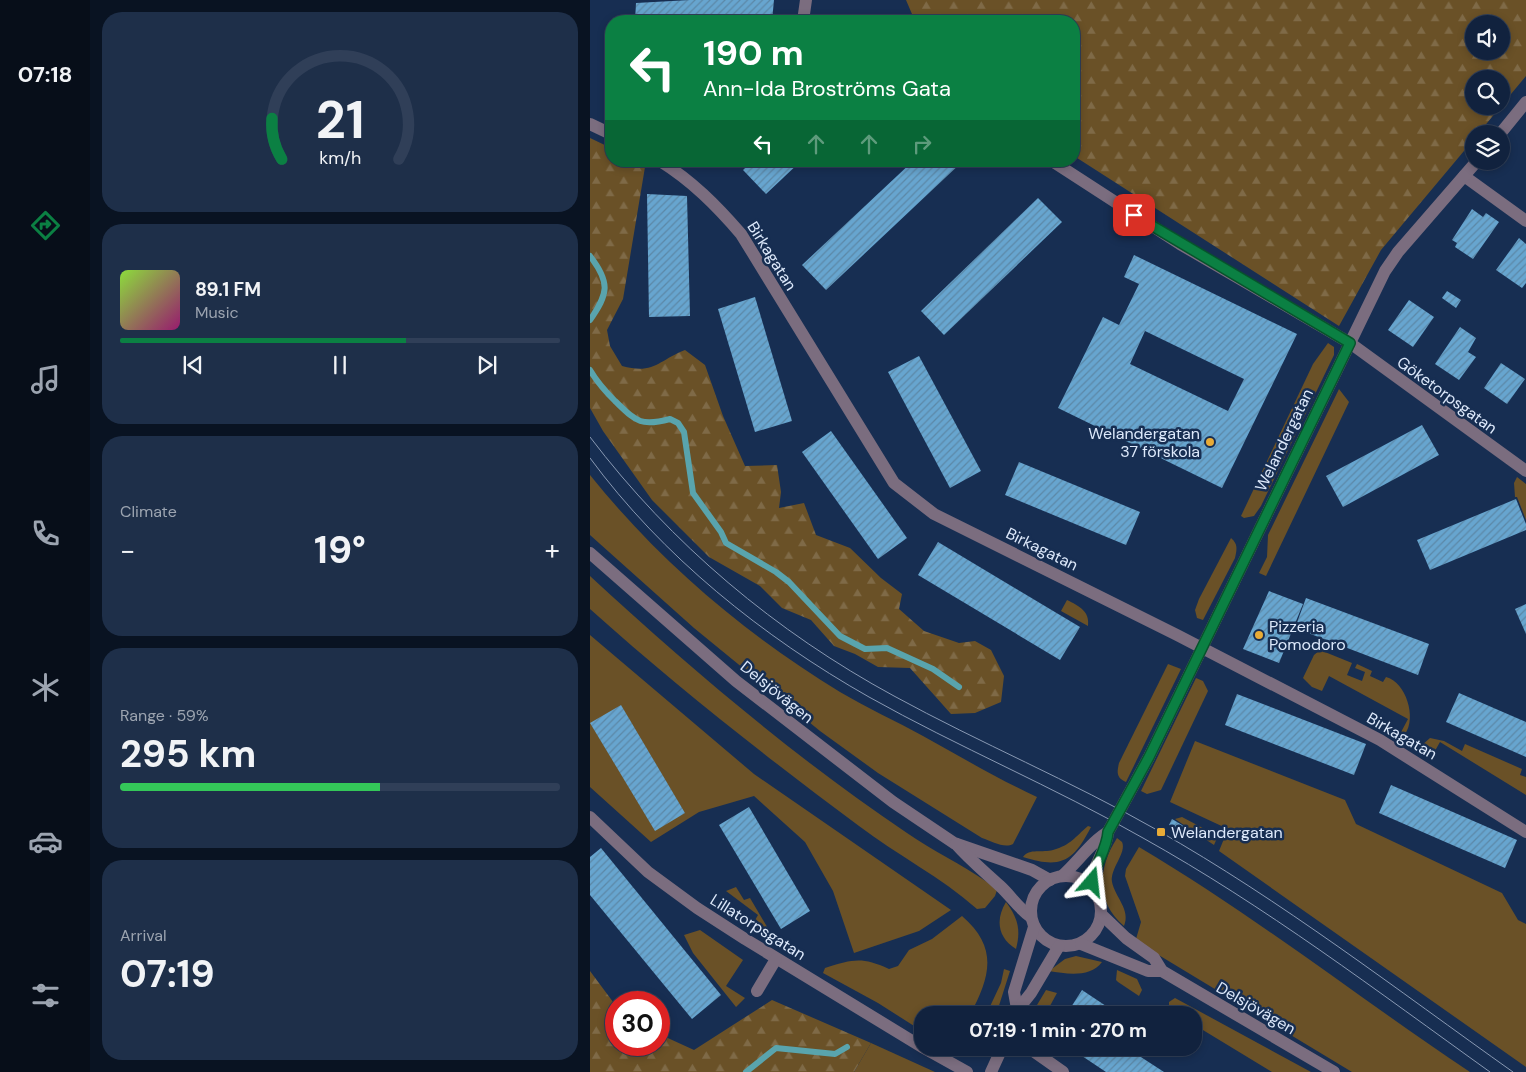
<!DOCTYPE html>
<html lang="en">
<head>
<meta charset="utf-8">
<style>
	:root { --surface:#11223e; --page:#1e2f49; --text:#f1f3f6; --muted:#9ca4b0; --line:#303f58; --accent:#0b8043 }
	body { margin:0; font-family:"DM Sans",sans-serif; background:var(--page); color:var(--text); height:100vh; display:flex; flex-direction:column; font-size:19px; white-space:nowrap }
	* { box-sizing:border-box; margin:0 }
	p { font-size:16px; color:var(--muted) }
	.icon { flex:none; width:28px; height:28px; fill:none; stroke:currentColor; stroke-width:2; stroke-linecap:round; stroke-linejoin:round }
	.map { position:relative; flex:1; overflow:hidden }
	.side { display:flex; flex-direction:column; gap:12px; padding:12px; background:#091322; width:500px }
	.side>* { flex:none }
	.top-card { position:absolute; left:15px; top:15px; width:475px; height:152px; border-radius:20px; box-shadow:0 2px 8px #0003,0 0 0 1px var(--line); background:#0b8043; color:#fff; overflow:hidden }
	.controls { position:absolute; left:875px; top:15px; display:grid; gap:10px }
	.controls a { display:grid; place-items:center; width:45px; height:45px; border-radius:50%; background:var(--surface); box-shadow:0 2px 8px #0003,0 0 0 1px var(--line); font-size:25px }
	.speed { position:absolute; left:15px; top:991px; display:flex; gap:10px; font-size:25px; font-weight:700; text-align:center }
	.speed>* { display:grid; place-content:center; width:65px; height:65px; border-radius:50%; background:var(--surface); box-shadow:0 2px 8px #0003,0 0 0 1px var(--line); line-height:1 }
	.speed .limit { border:8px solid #d22; background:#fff; color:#111 }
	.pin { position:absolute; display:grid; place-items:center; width:42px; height:42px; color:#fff; margin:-21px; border-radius:10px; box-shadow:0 2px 8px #0006 }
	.me { position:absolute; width:55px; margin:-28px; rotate:17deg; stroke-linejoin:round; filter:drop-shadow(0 0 4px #0008) }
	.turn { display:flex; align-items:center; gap:18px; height:105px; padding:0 15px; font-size:22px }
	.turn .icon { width:65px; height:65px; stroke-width:2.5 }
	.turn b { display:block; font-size:35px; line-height:42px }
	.lanes { display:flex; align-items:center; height:48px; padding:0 15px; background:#0003; justify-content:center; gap:25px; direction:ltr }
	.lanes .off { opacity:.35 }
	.big { font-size:38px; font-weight:700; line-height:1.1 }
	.side .widget { flex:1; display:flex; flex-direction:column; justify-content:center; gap:8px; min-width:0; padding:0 18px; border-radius:20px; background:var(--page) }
	.side .dial { align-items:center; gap:0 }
	.dial svg { height:130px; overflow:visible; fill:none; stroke:var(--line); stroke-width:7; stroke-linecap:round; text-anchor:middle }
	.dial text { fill:var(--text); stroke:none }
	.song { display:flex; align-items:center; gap:15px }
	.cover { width:60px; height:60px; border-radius:8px; background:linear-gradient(135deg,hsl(90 70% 55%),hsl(320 70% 35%)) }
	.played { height:5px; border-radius:2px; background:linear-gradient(90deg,var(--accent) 65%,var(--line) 65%) }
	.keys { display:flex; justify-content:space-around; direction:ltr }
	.heat { display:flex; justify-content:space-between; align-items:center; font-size:28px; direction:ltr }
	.charge { height:8px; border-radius:4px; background:linear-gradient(90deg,#34c759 59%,var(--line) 0) }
	.trip { position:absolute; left:324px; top:1006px; width:288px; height:50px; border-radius:20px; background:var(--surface); box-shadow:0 2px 8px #0003,0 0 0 1px var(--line); font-weight:700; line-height:50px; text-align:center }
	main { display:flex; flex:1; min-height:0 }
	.dock { display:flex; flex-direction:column; width:90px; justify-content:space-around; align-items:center; background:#070e19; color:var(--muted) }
	.dock .icon { width:35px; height:35px }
	.dock .current { color:var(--accent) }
	.dock b { font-size:22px; color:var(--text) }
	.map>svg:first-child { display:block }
</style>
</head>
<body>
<main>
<nav class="dock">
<b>07:18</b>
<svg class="icon current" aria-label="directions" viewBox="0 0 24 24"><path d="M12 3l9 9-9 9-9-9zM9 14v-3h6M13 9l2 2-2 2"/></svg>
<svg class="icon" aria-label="music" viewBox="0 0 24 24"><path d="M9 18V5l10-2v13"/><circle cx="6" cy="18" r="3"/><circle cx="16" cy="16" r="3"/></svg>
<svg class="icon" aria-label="phone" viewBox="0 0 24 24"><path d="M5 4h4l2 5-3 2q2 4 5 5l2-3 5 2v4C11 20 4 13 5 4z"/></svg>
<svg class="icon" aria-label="climate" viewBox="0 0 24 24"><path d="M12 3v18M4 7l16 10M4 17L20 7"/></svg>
<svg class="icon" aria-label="car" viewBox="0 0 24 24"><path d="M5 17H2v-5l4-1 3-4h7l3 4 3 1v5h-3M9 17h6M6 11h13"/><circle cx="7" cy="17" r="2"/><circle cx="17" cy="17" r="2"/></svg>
<svg class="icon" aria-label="filters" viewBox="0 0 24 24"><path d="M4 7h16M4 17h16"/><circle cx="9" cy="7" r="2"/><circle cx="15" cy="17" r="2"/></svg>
</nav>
<section class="side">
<div class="widget dial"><svg viewBox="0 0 100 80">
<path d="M14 69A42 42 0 1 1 86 69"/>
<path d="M14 69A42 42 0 0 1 8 44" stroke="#0b8043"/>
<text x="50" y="56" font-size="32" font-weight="700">21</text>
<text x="50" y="72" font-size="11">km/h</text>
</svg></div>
<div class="widget">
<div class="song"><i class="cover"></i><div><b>89.1 FM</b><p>Music</p></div></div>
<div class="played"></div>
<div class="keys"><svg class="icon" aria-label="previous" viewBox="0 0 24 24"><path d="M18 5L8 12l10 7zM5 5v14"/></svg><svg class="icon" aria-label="pause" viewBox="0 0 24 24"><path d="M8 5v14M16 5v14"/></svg><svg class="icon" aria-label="next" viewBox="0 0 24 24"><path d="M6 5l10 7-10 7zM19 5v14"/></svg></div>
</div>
<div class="widget"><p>Climate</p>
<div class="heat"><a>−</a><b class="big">19°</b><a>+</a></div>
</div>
<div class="widget"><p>Range · 59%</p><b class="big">295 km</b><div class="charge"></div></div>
<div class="widget"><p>Arrival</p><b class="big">07:19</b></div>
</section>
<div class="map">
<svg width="936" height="1072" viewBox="0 0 936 1072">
	<defs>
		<pattern id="forest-firs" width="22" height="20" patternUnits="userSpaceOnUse" patternTransform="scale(1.25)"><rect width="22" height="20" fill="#6a5127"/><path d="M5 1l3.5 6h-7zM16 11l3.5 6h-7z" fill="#7f6a47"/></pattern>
		<pattern id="building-hatch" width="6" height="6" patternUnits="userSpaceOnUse" patternTransform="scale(1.25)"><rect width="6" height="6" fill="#67a5cf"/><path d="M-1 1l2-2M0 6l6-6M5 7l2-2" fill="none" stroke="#5c88a7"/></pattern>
	</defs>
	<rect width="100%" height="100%" fill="#172e52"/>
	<!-- green -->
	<g fill="#6a5127">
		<polygon points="738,343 744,347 744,355 671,506 664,516 654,518 651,516 723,364"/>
		<polygon points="749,389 759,402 676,576 669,573 677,557 678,535"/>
		<path d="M0,475C70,562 155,634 250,692C277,708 306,721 333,736C371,757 408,779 447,797L423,844C414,849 402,841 392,838L288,773L230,731L104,628L0,535Z"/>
		<polygon points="927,477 936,484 936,520 927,497 925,497 924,483"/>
		<path d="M641,538C648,544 647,549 645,558L613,620L607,618L605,610L609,599Z"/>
		<path d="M0,576C100,668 204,757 317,833C343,851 371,864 397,882L407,890L405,896L395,908L387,909C351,877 307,855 269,826C176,757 86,686 0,609Z"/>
		<path d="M477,600C489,606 500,611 498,626L471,611Z"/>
		<polygon points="0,635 164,774 361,910 329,931 264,953 243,891 215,842 164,796 109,812 61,842 0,787"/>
		<path d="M730,650L762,663L757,675L772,681L775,672L765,668L767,664L782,671L780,676L793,682L796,677C816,682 827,718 815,734L809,736L818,719L739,676L732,691L722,687L713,678L724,655Z"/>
		<path d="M578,664L591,669L536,782C526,778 527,772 529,763Z"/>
		<polygon points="606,678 613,681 618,691 571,790 557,794 551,791"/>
		<polygon points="840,738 854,741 872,751 875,744 932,769 930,775 936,777 936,795 850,742 842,756 833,752 831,746"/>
		<polygon points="605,741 755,800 766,824 912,893 928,920 936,924 936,1067 629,851 638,829 580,802"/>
		<polygon points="592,817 628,836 624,845 585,819"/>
		<path d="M498,826L501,827C483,862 471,869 433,857C439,848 453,853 463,850C481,845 485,837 498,826Z"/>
		<path d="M527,838L532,842C537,853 520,868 522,882C525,897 541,910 534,926C505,901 508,868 527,838Z"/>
		<path d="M549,847C664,915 769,998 880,1072H762L562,951L546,939L551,922L535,876L536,869Z"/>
		<polygon points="146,887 154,900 160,898 186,942 185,945 160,929 168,915 136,891"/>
		<path d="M416,902C428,918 431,930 426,949C408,938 405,920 416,902Z"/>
		<path d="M372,916C409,948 400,977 380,1015H332V1031L288,1003L233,973L235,968C264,959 272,957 299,969L308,966L319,950L342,939Z"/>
		<polygon points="110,930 153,960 136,986 155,998 146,1007 103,953 94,935"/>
		<path d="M486,956L512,962C500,978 477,974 459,971L475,959Z"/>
		<polygon points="414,969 420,971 406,1015 396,1015 411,983"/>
		<polygon points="527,970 547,979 552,990 549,996 528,982 526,980"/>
		<polygon points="456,990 467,993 455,1015 441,1015"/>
		<polygon points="585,998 721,1072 682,1072 603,1024 602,1015 588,1015 579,1008 579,1002"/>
		<polygon points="281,1043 345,1072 264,1072"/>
	</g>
	<!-- forest -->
	<g fill="url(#forest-firs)" fill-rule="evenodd">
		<path d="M316,0H936V76L911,106V79H884V106H911L888,134H884V139L791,250L749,326L484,156V21H325ZM884,24H911V51H884Z"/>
		<path d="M0,138L21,148V161H44L55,167L33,299L17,330L20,346L32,366C64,375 69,360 95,350L115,365L133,416L155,466L187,465L191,492L189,508L214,503L226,535L260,548L291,578L312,594L309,609L334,631L369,643L385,641L401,650L414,676L411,702L385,713L361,714L320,668L288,667L265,654L244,646L221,620L192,608L170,586L119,557L62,500L13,431L0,408Z"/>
		<polygon points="0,971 26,1006 26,1045 69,1045 69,1034 104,1050 182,1000 281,1043 264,1072 0,1072"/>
	</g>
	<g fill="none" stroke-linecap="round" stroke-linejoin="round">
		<!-- stream -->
		<g stroke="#59a4ad" stroke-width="6">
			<path d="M0,256C21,283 18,294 0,320"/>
			<path d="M0,370C7,382 15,391 25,401C46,421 50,427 80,419L88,423L94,432L103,493L131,532L136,543L186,572L199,582L250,636L275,649L297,648L343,669L369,687"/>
			<polyline points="156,1072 186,1048 245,1054 257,1047"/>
		</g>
	</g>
	<!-- building -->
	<g fill="url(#building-hatch)" fill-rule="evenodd">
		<polygon points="100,0 184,0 182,21 45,21 46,3"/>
		<polygon points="162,161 211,161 176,194 153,170"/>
		<polygon points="323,161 373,161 236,290 212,265"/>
		<polygon points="57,194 97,196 100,316 59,317"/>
		<polygon points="448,198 472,222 354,335 331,311"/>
		<polygon points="882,209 893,217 896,213 909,222 883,259 865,247 867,243 862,240"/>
		<polygon points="929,238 936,244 936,283 932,288 906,270"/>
		<path d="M544,255L707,334L632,488L468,408L513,317L529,325L549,284L534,277ZM555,331L654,379L638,411L540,364Z"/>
		<polygon points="857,291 871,300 866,308 852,298"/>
		<polygon points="165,297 202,421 165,432 128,309"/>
		<polygon points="819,300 844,317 823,347 798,330"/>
		<polygon points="870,327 886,338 878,352 886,357 869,380 845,364"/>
		<polygon points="329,356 391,471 360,488 298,372"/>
		<polygon points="911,363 935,379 917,404 894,388"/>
		<polygon points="832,425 849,455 753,507 736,476"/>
		<polygon points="241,431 317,538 288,559 212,452"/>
		<polygon points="429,462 550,512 536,545 415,495"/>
		<polygon points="926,499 936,524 936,530 840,570 827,540"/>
		<polygon points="348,542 490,627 470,660 328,575"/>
		<polygon points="679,591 713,604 689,663 653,649"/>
		<polygon points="716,598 839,644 828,675 705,628"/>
		<polygon points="936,604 936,634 925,609"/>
		<polygon points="869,693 936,722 936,757 856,722"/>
		<polygon points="647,694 776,744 764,775 635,725"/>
		<polygon points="31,705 95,813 65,831 0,723"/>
		<polygon points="801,785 927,840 915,868 789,813"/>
		<polygon points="159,807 220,911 191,929 129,825"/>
		<polygon points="582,819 597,828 594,833 579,825"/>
		<polygon points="11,848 131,995 102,1019 0,895 0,857"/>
		<polygon points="492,990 528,1014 528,1015 476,1015"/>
		<polygon points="480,1048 537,1048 574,1072 516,1072"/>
	</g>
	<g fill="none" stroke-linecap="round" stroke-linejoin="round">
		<!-- minor -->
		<g stroke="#7b6d7f" stroke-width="12">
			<polyline points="213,21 216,0"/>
			<polyline points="0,124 21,134"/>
			<polyline points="910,134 936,102"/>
			<path d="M70,161C102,181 126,205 151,234L304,483L344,514L587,635L790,740L936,832"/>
			<polyline points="462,161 590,244 760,343 936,471"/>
			<polyline points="874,176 936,221"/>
			<polyline points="0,553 146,681 303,802 364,843 442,870 460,880"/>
			<polyline points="0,817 58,872 107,908 155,939 332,1047"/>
			<path d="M366,844C380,860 395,872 410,886C421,896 428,908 441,917"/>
			<circle cx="476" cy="911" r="35"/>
			<path d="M472,876C486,864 504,839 518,832"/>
			<path d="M502,886C501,866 517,851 518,832L559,757L795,271L808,252L887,161"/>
			<polyline points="512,915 536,938 564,958 572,971 744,1072"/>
			<polyline points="491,944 558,971 572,971"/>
			<polyline points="167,991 186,959"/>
			<polyline points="427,1009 424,992 444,927"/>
			<polyline points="425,1013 441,993 469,946"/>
			<polyline points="334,1048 377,1072"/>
			<polyline points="439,1048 473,1072"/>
			<polyline points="401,1072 412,1048"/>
		</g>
		<!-- tram -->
		<g stroke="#8999b3" stroke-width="1">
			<path d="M0,437C81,544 186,632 304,696C390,743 481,781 567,830C692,901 806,989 923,1072"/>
			<path d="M0,458C72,556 173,637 279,697C368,747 464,787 553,838C675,906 787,991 900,1072"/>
		</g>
	</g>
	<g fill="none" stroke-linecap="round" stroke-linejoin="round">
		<defs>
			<path id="route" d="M502,882C505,865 517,849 518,832L559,757L760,343L544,215"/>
		</defs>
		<!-- route casing -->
		<use href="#route" stroke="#07532c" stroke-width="12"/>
		<!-- route -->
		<use href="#route" stroke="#0b8043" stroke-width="9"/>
	</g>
	<!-- markers -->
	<g fill="#e8ab37" stroke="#172e52" stroke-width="2">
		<circle cx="620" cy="442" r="5"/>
		<circle cx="669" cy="635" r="5"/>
		<rect x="566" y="827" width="10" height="10" rx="2.5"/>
	</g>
	<g text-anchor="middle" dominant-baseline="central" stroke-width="5" stroke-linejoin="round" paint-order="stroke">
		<!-- street labels -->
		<g font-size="16" fill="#dde9fb" stroke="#172e52">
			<text transform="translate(182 256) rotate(58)">Birkagatan</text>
			<text transform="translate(857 395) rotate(36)">Göketorpsgatan</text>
			<text transform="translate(694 440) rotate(-64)">Welandergatan</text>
			<text transform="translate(452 549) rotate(26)">Birkagatan</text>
			<text transform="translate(187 692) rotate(39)">Delsjövägen</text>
			<text transform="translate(812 736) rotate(30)">Birkagatan</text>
			<text transform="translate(168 927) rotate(32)">Lillatorpsgatan</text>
			<text transform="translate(666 1008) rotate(30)">Delsjövägen</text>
		</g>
		<!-- poi labels -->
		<g font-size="16" fill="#dde9fb" stroke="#172e52" text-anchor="start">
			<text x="610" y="433" text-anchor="end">Welandergatan<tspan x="610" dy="18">37 förskola</tspan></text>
			<text x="679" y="626">Pizzeria<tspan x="679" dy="18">Pomodoro</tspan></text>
			<text x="581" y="832">Welandergatan</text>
		</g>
	</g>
</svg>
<div class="controls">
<a><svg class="icon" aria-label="sound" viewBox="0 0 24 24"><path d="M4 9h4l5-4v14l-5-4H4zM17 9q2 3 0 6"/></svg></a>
<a><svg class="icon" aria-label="search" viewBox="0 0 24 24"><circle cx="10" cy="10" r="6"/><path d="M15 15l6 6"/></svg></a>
<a><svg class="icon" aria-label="layers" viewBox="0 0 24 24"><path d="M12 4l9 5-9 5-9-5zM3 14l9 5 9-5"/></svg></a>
</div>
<div class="speed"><div class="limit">30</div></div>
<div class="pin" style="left:544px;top:215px;background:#d93025"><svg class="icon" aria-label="arrive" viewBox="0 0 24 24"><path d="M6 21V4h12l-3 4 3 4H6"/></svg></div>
<svg class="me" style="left:502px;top:882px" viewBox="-20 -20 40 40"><path d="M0-17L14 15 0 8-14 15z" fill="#0b8043" stroke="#fff" stroke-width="4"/></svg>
<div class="trip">07:19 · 1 min · 270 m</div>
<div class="top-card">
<div class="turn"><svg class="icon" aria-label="left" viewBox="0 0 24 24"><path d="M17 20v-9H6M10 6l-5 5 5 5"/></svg><div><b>190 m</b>Ann-Ida Broströms Gata</div></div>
<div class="lanes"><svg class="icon" aria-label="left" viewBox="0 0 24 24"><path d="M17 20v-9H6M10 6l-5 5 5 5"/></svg><svg class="icon off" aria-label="ahead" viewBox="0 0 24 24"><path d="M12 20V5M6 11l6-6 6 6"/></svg><svg class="icon off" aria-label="ahead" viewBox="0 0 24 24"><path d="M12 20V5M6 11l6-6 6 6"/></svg><svg class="icon off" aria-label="right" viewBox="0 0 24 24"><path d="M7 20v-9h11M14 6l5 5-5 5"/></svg></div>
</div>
</div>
</main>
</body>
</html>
